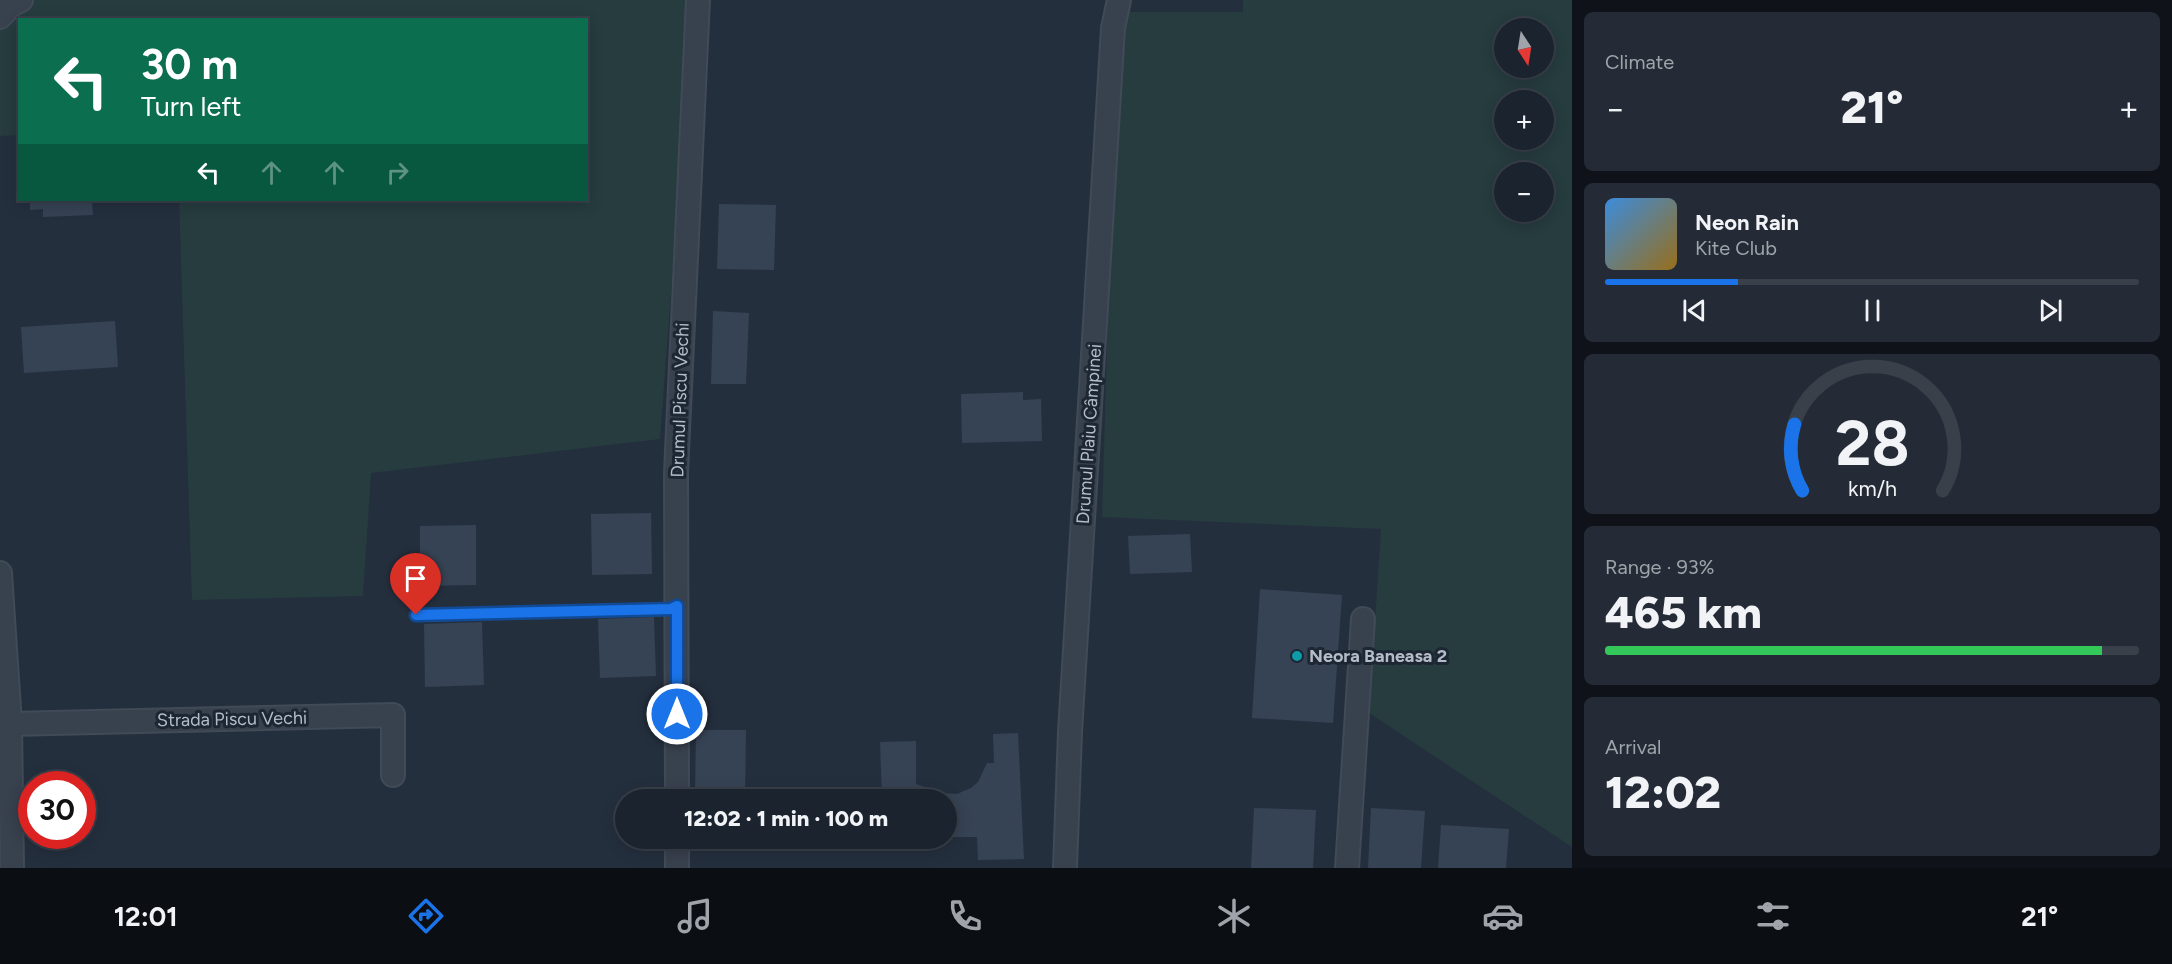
<!DOCTYPE html>
<html lang="en">
<head>
<meta charset="utf-8">
<style>
	:root { --surface:#1b232e; --page:#242b36; --text:#f1f3f6; --muted:#a0a4aa; --line:#39404a; --accent:#1a73e8 }
	body { margin:0; font-family:Figtree,sans-serif; background:var(--page); color:var(--text); height:100vh; display:flex; flex-direction:column; font-size:22px; white-space:nowrap }
	* { box-sizing:border-box; margin:0 }
	p { font-size:20px; color:var(--muted) }
	.icon { flex:none; width:33px; height:33px; fill:none; stroke:currentColor; stroke-width:2; stroke-linecap:round; stroke-linejoin:round }
	.map { position:relative; flex:1; overflow:hidden }
	.drawer { display:flex; flex-direction:column; gap:12px; padding:12px; background:#0f1319; width:600px }
	.drawer>* { flex:none }
	.banner { position:absolute; left:18px; top:18px; width:570px; height:183px; border-radius:0px; box-shadow:0 3px 15px #0003,0 0 0 2px var(--line); background:#0b6e4f; color:#fff; overflow:hidden }
	.needle { width:39px; rotate:168deg }
	.fabs { position:absolute; left:1494px; top:18px; display:grid; gap:12px }
	.fabs a { display:grid; place-items:center; width:60px; height:60px; border-radius:50%; background:var(--surface); box-shadow:0 3px 15px #0003,0 0 0 2px var(--line); font-size:30px }
	.speed { position:absolute; left:18px; top:771px; display:flex; gap:12px; font-size:30px; font-weight:700; text-align:center }
	.speed>* { display:grid; place-content:center; width:78px; height:78px; border-radius:50%; background:var(--surface); box-shadow:0 3px 15px #0003,0 0 0 2px var(--line); line-height:1 }
	.speed .limit { border:9px solid #d22; background:#fff; color:#111 }
	.pin { position:absolute; display:grid; place-items:center; width:51px; height:51px; color:#fff; margin:-62px -26px; border-radius:50% 50% 50% 0; rotate:-45deg; box-shadow:0 0 6px #0007 }
	.pin .icon { rotate:45deg }
	.me { position:absolute; width:66px; margin:-33px; rotate:0deg; stroke-linejoin:round; filter:drop-shadow(0 0 4px #0008) }
	.turn { display:flex; align-items:center; gap:21px; height:126px; padding:0 24px; font-size:27px }
	.turn .icon { width:78px; height:78px; stroke-width:2.5 }
	.turn b { display:block; font-size:42px; line-height:51px }
	.lanes { display:flex; align-items:center; height:57px; padding:0 24px; background:#0003; justify-content:center; gap:30px; direction:ltr }
	.lanes .off { opacity:.35 }
	.big { font-size:45px; font-weight:800; line-height:1.1 }
	.drawer .widget { flex:1; display:flex; flex-direction:column; justify-content:center; gap:9px; min-width:0; padding:0 21px; border-radius:9px; background:var(--page) }
	.drawer .dial { align-items:center; gap:0 }
	.dial svg { height:156px; overflow:visible; fill:none; stroke:var(--line); stroke-width:7; stroke-linecap:round; text-anchor:middle }
	.dial text { fill:var(--text); stroke:none }
	.song { display:flex; align-items:center; gap:18px }
	.cover { width:72px; height:72px; border-radius:9px; background:linear-gradient(135deg,hsl(210 70% 55%),hsl(40 70% 35%)) }
	.played { height:6px; border-radius:3px; background:linear-gradient(90deg,var(--accent) 25%,var(--line) 25%) }
	.keys { display:flex; justify-content:space-around; direction:ltr }
	.heat { display:flex; justify-content:space-between; align-items:center; font-size:33px; direction:ltr }
	.charge { height:9px; border-radius:4px; background:linear-gradient(90deg,#34c759 93%,var(--line) 0) }
	.trip { position:absolute; left:615px; top:789px; width:342px; height:60px; border-radius:30px; background:var(--surface); box-shadow:0 3px 15px #0003,0 0 0 2px var(--line); font-weight:800; line-height:60px; text-align:center }
	.dock { display:flex; height:96px; justify-content:space-around; align-items:center; background:#0b0e12; color:var(--muted) }
	.dock .icon { width:42px; height:42px }
	.dock .current { color:var(--accent) }
	.dock b { font-size:27px; color:var(--text) }
	main { display:flex; flex:1; min-height:0 }
	.map>svg:first-child { display:block }
</style>
</head>
<body>
<main>
<div class="map">
<svg width="1572" height="868" viewBox="0 0 1572 868">
	<rect width="100%" height="100%" fill="#242f3e"/>
	<!-- green -->
	<g fill="#263c3f" fill-rule="evenodd">
		<polygon points="0,0 693,0 660,439 371,473 363,596 192,600 179,200 586,200 586,20 20,20 19,135 0,136"/>
		<path d="M1243,0H1572V847L1369,713L1381,529L1102,517L1117,12H1243ZM1504,28H1544V68H1504ZM1504,100H1544V140H1504ZM1504,172H1544V212H1504Z"/>
	</g>
	<!-- building -->
	<g fill="#364354">
		<polygon points="30,200 92,200 93,215 43,217 43,209 30,210"/>
		<polygon points="719,204 776,205 774,270 717,269"/>
		<polygon points="713,311 749,313 746,384 711,384"/>
		<polygon points="115,321 118,367 24,373 21,327"/>
		<polygon points="1023,392 1023,400 1041,399 1042,441 962,443 961,394"/>
		<polygon points="651,513 652,574 592,575 591,514"/>
		<polygon points="476,525 476,585 420,586 420,526"/>
		<polygon points="1190,534 1192,572 1130,574 1128,536"/>
		<polygon points="1260,589 1342,595 1333,723 1252,718"/>
		<polygon points="654,617 656,676 600,678 598,619"/>
		<polygon points="482,622 484,685 425,687 424,624"/>
		<polygon points="696,730 746,730 745,800 695,800"/>
		<polygon points="1018,733 1024,859 978,860 977,837 946,837 946,800 882,800 880,742 916,741 916,784 942,793 957,794 971,788 978,782 987,763 994,763 993,734"/>
		<polygon points="1254,808 1316,810 1313,868 1251,868"/>
		<polygon points="1371,808 1425,811 1421,868 1368,868"/>
		<polygon points="1441,825 1509,829 1506,868 1438,868"/>
		<rect x="694" y="838" width="50" height="12"/>
	</g>
	<g fill="none" stroke-linecap="round" stroke-linejoin="round">
		<defs>
			<polyline id="service" points="416,615 671,609 677,607"/>
			<g id="minor">
				<polyline points="0,17 11,5 21,0"/>
				<polyline points="0,573 10,724 12,868"/>
				<polyline points="10,724 393,715 393,775"/>
				<polyline points="677,800 676,473 698,0"/>
				<polyline points="677,868 677,838"/>
				<polyline points="1065,868 1070,732 1113,28 1119,0"/>
				<polyline points="1347,868 1363,619"/>
			</g>
		</defs>
		<!-- service casing -->
		<use href="#service" stroke="#414a57" stroke-width="14"/>
		<!-- minor casing -->
		<use href="#minor" stroke="#414a57" stroke-width="26"/>
		<!-- service -->
		<use href="#service" stroke="#38414e" stroke-width="10"/>
		<!-- minor -->
		<use href="#minor" stroke="#38414e" stroke-width="22"/>
	</g>
	<g fill="none" stroke-linecap="round" stroke-linejoin="round">
		<defs>
			<polyline id="route" points="416,615 671,609 677,606 677,714"/>
		</defs>
		<!-- route casing -->
		<use href="#route" stroke="#114b97" stroke-width="15"/>
		<!-- route -->
		<use href="#route" stroke="#1a73e8" stroke-width="10"/>
	</g>
	<!-- markers -->
	<circle fill="#0f9aa8" stroke="#1d2633" stroke-width="2" cx="1297" cy="656" r="6"/>
	<g text-anchor="middle" dominant-baseline="central" stroke-width="6" stroke-linejoin="round" paint-order="stroke">
		<!-- street labels -->
		<g font-size="18" fill="#b4bcc9" stroke="#1d2633">
			<text transform="translate(680 400) rotate(-88)">Drumul Piscu Vechi</text>
			<text transform="translate(1089 434) rotate(-86)">Drumul Plaiu Câmpinei</text>
			<text transform="translate(232 719) rotate(-1)">Strada Piscu Vechi</text>
		</g>
		<!-- poi labels -->
		<g font-size="18" font-weight="bold" fill="#b4bcc9" stroke="#1d2633" text-anchor="start">
			<text x="1309" y="656">Neora Baneasa 2</text>
		</g>
	</g>
</svg>
<div class="fabs">
<a><svg class="needle" viewBox="-14 -14 28 28"><path d="M0-13l5 13h-10z" fill="#e53935"/><path d="M0 13l5-13h-10z" fill="#a0a4aa"/></svg></a>
<a>+</a>
<a>−</a>
</div>
<div class="speed"><div class="limit">30</div></div>
<div class="pin" style="left:416px;top:615px;background:#d93025"><svg class="icon" aria-label="arrive" viewBox="0 0 24 24"><path d="M6 21V4h12l-3 4 3 4H6"/></svg></div>
<svg class="me" style="left:677px;top:714px" viewBox="-20 -20 40 40"><circle r="17" fill="#1a73e8" stroke="#fff" stroke-width="3"/><path d="M0-11L8 9 0 5-8 9z" fill="#fff"/></svg>
<div class="trip">12:02 · 1 min · 100 m</div>
<div class="banner">
<div class="turn"><svg class="icon" aria-label="left" viewBox="0 0 24 24"><path d="M17 20v-9H6M10 6l-5 5 5 5"/></svg><div><b>30 m</b>Turn left</div></div>
<div class="lanes"><svg class="icon" aria-label="left" viewBox="0 0 24 24"><path d="M17 20v-9H6M10 6l-5 5 5 5"/></svg><svg class="icon off" aria-label="ahead" viewBox="0 0 24 24"><path d="M12 20V5M6 11l6-6 6 6"/></svg><svg class="icon off" aria-label="ahead" viewBox="0 0 24 24"><path d="M12 20V5M6 11l6-6 6 6"/></svg><svg class="icon off" aria-label="right" viewBox="0 0 24 24"><path d="M7 20v-9h11M14 6l5 5-5 5"/></svg></div>
</div>
</div>
<section class="drawer">
<div class="widget"><p>Climate</p>
<div class="heat"><a>−</a><b class="big">21°</b><a>+</a></div>
</div>
<div class="widget">
<div class="song"><i class="cover"></i><div><b>Neon Rain</b><p>Kite Club</p></div></div>
<div class="played"></div>
<div class="keys"><svg class="icon" aria-label="previous" viewBox="0 0 24 24"><path d="M18 5L8 12l10 7zM5 5v14"/></svg><svg class="icon" aria-label="pause" viewBox="0 0 24 24"><path d="M8 5v14M16 5v14"/></svg><svg class="icon" aria-label="next" viewBox="0 0 24 24"><path d="M6 5l10 7-10 7zM19 5v14"/></svg></div>
</div>
<div class="widget dial"><svg viewBox="0 0 100 80">
<path d="M14 69A42 42 0 1 1 86 69"/>
<path d="M14 69A42 42 0 0 1 10 35" stroke="#1a73e8"/>
<text x="50" y="56" font-size="32" font-weight="700">28</text>
<text x="50" y="72" font-size="11">km/h</text>
</svg></div>
<div class="widget"><p>Range · 93%</p><b class="big">465 km</b><div class="charge"></div></div>
<div class="widget"><p>Arrival</p><b class="big">12:02</b></div>
</section>
</main>
<nav class="dock">
<b>12:01</b>
<svg class="icon current" aria-label="directions" viewBox="0 0 24 24"><path d="M12 3l9 9-9 9-9-9zM9 14v-3h6M13 9l2 2-2 2"/></svg>
<svg class="icon" aria-label="music" viewBox="0 0 24 24"><path d="M9 18V5l10-2v13"/><circle cx="6" cy="18" r="3"/><circle cx="16" cy="16" r="3"/></svg>
<svg class="icon" aria-label="phone" viewBox="0 0 24 24"><path d="M5 4h4l2 5-3 2q2 4 5 5l2-3 5 2v4C11 20 4 13 5 4z"/></svg>
<svg class="icon" aria-label="climate" viewBox="0 0 24 24"><path d="M12 3v18M4 7l16 10M4 17L20 7"/></svg>
<svg class="icon" aria-label="car" viewBox="0 0 24 24"><path d="M5 17H2v-5l4-1 3-4h7l3 4 3 1v5h-3M9 17h6M6 11h13"/><circle cx="7" cy="17" r="2"/><circle cx="17" cy="17" r="2"/></svg>
<svg class="icon" aria-label="filters" viewBox="0 0 24 24"><path d="M4 7h16M4 17h16"/><circle cx="9" cy="7" r="2"/><circle cx="15" cy="17" r="2"/></svg>
<b>21°</b>
</nav>
</body>
</html>
